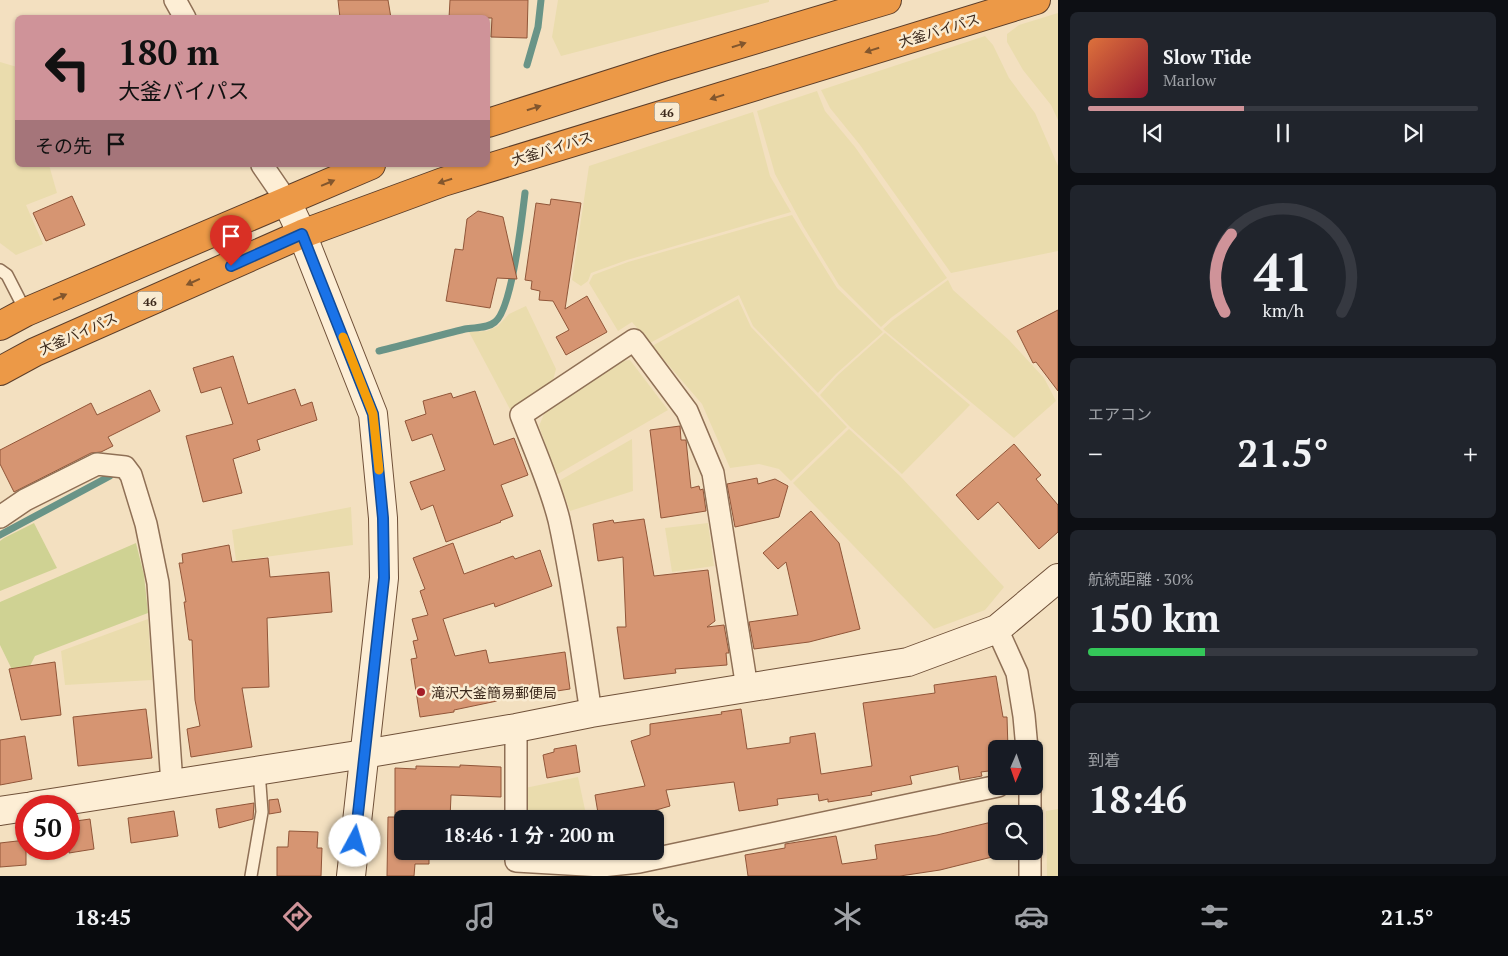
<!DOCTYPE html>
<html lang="ja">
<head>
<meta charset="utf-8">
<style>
	:root { --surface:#171b24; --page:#20242c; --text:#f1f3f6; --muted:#9ea1a6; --line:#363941; --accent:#cf9399 }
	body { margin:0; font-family:"PT Serif","Noto Sans JP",serif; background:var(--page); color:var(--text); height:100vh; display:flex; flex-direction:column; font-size:19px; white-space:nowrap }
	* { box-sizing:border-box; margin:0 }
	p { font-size:16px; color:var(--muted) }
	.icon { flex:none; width:28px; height:28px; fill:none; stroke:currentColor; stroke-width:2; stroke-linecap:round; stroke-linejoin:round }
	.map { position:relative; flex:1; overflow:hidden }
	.sheet { display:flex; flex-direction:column; gap:12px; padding:12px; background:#0d0f14; width:450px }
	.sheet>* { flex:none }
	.guide { position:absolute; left:15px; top:15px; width:475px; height:152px; border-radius:8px; box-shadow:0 1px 4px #0004; background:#cf9399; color:#111; overflow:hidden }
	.needle { width:32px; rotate:182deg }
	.buttons { position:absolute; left:988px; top:740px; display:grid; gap:10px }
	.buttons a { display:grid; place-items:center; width:55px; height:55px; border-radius:8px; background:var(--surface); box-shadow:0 1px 4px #0004; font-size:25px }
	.speed { position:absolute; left:15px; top:795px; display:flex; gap:10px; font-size:25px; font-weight:700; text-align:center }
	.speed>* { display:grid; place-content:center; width:65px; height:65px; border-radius:50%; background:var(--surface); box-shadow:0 1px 4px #0004; line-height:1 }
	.speed .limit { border:8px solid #d22; background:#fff; color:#111 }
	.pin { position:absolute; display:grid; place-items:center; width:42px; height:42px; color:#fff; margin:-51px -21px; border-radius:50% 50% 50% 0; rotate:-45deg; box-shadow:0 0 5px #0007 }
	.pin .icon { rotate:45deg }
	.me { position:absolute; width:55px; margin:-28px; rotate:6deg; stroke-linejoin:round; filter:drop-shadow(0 0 4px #0008) }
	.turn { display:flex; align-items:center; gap:18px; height:105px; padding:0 20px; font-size:22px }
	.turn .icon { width:65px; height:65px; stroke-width:2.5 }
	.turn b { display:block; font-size:35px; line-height:42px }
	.then { display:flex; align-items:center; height:48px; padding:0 20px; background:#0003; gap:10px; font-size:19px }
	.big { font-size:38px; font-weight:700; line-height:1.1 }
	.sheet .card { flex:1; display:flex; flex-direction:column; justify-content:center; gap:8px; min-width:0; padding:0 18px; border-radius:8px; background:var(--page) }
	.sheet .dial { align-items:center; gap:0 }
	.dial svg { height:130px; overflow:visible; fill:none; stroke:var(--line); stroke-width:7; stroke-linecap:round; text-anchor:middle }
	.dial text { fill:var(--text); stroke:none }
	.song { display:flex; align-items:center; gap:15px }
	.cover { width:60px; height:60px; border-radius:8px; background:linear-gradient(135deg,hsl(20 70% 55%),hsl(350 70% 35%)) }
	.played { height:5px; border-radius:2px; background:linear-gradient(90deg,var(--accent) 40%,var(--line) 40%) }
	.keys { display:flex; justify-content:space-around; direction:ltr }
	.heat { display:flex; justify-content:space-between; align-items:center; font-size:28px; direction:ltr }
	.charge { height:8px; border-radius:4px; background:linear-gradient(90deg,#34c759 30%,var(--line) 0) }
	.trip { position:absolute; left:394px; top:810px; width:270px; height:50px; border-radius:8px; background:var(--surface); box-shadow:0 1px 4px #0004; font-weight:700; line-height:50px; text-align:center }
	.dock { display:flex; height:80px; justify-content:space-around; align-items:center; background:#090b0e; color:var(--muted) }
	.dock .icon { width:35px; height:35px }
	.dock .current { color:var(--accent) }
	.dock b { font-size:22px; color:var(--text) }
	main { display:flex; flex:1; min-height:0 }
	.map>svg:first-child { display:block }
</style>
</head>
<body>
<main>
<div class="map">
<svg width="1058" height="876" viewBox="0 0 1058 876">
	<rect width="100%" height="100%" fill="#f3e0c0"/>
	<!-- farmland -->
	<g fill="#eadcad">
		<polygon points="558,0 769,0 769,2 561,56 552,37"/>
		<polygon points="1058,13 1058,120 1051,105 1023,70 1007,42 1007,34 1019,25"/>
		<polygon points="985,36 993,45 1009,78 1035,113 1058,166 1058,251 951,273 860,145 830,108 821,90"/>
		<polygon points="0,62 17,67 18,165 49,165 57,193 26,205 43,244 16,255 0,243"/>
		<polygon points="817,91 825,111 855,147 947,278 892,317 881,327 839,285 803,226 775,174 757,111"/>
		<polygon points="753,112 770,176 791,212 627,260 591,273 588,281 581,286 572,280 589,166"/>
		<polygon points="792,215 837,288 883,332 836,374 818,393 753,326 739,295 650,343 632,322 618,331 589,283 593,275 628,262"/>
		<polygon points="948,280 953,290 1009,340 1044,378 1056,401 1014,438 883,329 893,320"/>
		<polygon points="738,299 751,327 847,427 791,481 779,469 759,464 730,468 702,404 652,346"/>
		<polygon points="526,306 556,369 553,381 512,413 469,332 487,331 498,326 509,314"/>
		<polygon points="885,333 970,405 902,474 849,426 820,395 838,375"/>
		<polygon points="630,360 668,410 556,475 539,426 544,414 621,361"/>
		<polygon points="849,429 900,476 1004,587 985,610 934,629 793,483"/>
		<polygon points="632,439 633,491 570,511 559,481"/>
		<polygon points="351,507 353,545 236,561 232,530"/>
		<polygon points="708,523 714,566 672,572 665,528"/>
		<polygon points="148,619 152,680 65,685 61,651"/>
		<polygon points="578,777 587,819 524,819 525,788"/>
		<polygon points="1058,809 1058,876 1047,876 1046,811"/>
	</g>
	<!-- green -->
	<g fill="#cfd293">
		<polygon points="34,523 57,568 0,591 0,541 4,538"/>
		<polygon points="136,543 144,575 148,613 35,656 20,686 0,645 0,602"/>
	</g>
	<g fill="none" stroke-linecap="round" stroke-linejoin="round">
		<!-- stream -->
		<g stroke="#699487" stroke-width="7">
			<polyline points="527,65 538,27 541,0"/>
			<path d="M379,351C408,344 436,336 465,329C474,327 487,329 495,322C512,309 522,218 525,193"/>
			<polyline points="0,535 110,476"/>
		</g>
	</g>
	<!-- building -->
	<g fill="#d69572" stroke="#915639">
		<polygon points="338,0 388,0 391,18 340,18"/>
		<polygon points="450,0 528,0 527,38 491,37 492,18 449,18"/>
		<polygon points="72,196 85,225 46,241 33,213"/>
		<polygon points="551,199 581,203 565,309 587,296 607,332 566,355 556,337 569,330 553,301 539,300 540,291 531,289 532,281 525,280 536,203 550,205"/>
		<polygon points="478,211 503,217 517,279 497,278 490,308 446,301 455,249 463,250 467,219"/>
		<polygon points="1058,310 1058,391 1036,362 1033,363 1017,331"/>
		<polygon points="233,356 248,404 295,389 301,406 312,402 317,420 257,440 260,450 233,459 242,493 203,502 186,436 233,424 221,387 201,393 193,368"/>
		<polygon points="150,390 160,411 108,437 113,446 101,452 91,453 14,492 0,464 0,450 91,403 97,415"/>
		<polygon points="475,391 494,445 514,438 528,475 501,485 513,516 500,521 501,522 446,542 433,505 421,510 410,482 445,470 432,434 412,441 405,421 426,414 423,401 451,393 453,398"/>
		<polygon points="680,426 681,440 686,440 691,488 699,486 700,490 703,489 706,511 661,518 650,430"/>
		<polygon points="1014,444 1041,475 1036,479 1058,505 1058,532 1039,549 998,502 978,520 956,495"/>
		<polygon points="757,478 758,484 775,479 788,486 779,517 735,527 727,484"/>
		<polygon points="811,511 839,543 860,629 809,642 754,649 749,622 798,615 786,562 778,569 763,553"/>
		<polygon points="644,519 654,576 708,570 715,621 707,627 724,625 729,653 726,653 727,665 675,669 676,673 624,679 617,627 626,627 623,557 598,561 593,524 613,520 614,523"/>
		<polygon points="453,543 464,574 513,556 515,559 540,550 552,586 495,607 494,603 443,619 455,656 486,650 489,663 565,652 570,689 497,700 497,701 454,710 454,712 420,717 411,659 417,658 413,641 418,640 412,619 428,615 420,591 425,589 413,558"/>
		<polygon points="229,545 232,562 268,558 270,577 329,572 332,612 267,618 269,687 242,688 252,747 191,757 187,729 200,726 195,700 192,640 189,640 184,602 186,602 179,563 183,563 182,554"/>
		<polygon points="55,662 61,715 21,720 9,669"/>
		<polygon points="996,676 1003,717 1007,717 1008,749 996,749 996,770 981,772 982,776 960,780 958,766 910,776 912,784 871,792 872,795 828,802 828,799 819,801 818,794 777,799 778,805 739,811 734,782 666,790 670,806 625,819 599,819 595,795 645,786 631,741 650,735 650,724 722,714 721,712 741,709 747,749 790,743 790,737 815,733 821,774 872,766 863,703 935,693 934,685"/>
		<polygon points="146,709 152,758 78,766 73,717"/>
		<polygon points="25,736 32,779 0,785 0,740"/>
		<polygon points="576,745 580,772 547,778 543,755 554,752 554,749"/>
		<polygon points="460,765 501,767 501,797 451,795 450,819 402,819 402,851 429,851 429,864 415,864 414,876 387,876 388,817 395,817 395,768 416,769 416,766 460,767"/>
		<polygon points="278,799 281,812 269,814 269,800"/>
		<polygon points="254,803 253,819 219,828 216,809"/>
		<polygon points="174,811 178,836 131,843 128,818"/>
		<polygon points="90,819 94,849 69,853 69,822"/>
		<polygon points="996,821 996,856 940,870 900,876 748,876 745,855 785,848 785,844 836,836 842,864 877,859 875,845 937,835"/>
		<polygon points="289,831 318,832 317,848 322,848 321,876 277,876 277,847 288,847"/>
		<polygon points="26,840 26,865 0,867 0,843"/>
	</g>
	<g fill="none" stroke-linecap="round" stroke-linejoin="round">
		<defs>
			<g id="lane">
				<polyline points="0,270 7,275 26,312"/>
				<polyline points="251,876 262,812 259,771"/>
			</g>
			<g id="street">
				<polyline points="175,0 185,18"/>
				<polyline points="262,165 286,200"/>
				<polyline points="0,517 25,500 97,464 125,467 131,475 146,524 158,583 172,784"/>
				<polyline points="997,629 1017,673 1024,716 1027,749"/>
				<path d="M591,713C581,648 573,583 559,520C550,484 534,449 521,415L634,340L687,411L713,473L747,688"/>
				<polyline points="1030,814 1030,786"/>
				<polyline points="516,819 516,728"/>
				<polyline points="1030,851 1030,876"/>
				<polyline points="516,861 602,866 639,862 998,786"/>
			</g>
			<g id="secondary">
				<polyline points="286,200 302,234 373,414 383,518 384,578 351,876"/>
				<polyline points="32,806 364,754 516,728 591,713 908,662 997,629 1058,578"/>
				<polyline points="0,811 26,807"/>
			</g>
			<g id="highway">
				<polyline points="488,123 663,67 887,0"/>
				<polyline points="0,326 26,312 371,165"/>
				<polyline points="0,371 35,352 302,234 443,182 1036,0"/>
			</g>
		</defs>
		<!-- lane casing -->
		<use href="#lane" stroke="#8f7056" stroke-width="14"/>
		<!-- street casing -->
		<use href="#street" stroke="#8f7056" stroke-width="24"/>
		<!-- secondary casing -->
		<use href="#secondary" stroke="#705139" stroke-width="30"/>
		<!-- highway casing -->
		<use href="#highway" stroke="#5c3e2a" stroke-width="30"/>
		<!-- lane -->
		<use href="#lane" stroke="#fdeed5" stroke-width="11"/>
		<!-- street -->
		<use href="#street" stroke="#fdeed5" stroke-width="21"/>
		<!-- secondary -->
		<use href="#secondary" stroke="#fdeed5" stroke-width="28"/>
		<!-- highway -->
		<use href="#highway" stroke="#ec9947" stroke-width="28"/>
	</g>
	<!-- one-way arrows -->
	<defs><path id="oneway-solid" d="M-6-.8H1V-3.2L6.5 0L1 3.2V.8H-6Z" transform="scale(1.25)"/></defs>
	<g fill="#82562d">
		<use href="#oneway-solid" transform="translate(739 45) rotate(-17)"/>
		<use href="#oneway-solid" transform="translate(872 50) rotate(163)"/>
		<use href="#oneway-solid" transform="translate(717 97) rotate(163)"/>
		<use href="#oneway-solid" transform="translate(534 108) rotate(-17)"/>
		<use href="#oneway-solid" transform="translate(445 181) rotate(162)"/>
		<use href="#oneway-solid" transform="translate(328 183) rotate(-23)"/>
		<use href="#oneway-solid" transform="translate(193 282) rotate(156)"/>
		<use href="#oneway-solid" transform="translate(60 297) rotate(-23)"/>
	</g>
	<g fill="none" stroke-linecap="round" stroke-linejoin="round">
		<defs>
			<polyline id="route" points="231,266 302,234 373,414 383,518 384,578 355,841"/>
		</defs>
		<!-- route casing -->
		<use href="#route" stroke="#114b97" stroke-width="12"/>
		<!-- route -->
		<use href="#route" stroke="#1a73e8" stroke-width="9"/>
		<!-- slow -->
		<polyline stroke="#f59e0b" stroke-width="9" points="343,337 373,414 379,470"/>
	</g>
	<!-- markers -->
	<circle fill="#a51e28" stroke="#f9ebd1" stroke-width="2" cx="421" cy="692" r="5"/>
	<g text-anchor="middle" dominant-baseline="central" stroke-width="5" stroke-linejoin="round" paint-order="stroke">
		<!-- shield labels -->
		<g fill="#f9ebd1" stroke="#756352" stroke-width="1">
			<rect x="654.5" y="102.5" width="25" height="19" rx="4"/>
			<rect x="137.5" y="291.5" width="25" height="19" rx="4"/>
		</g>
		<g font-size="12" font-weight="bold" fill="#3c291c">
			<text x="667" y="112">46</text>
			<text x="150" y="301">46</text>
		</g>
		<!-- street labels -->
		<g font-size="14" fill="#3c291c" stroke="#f9ebd1">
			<text transform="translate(939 30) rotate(-17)">大釜バイパス</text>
			<text transform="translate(552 148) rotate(-17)">大釜バイパス</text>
			<text transform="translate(78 333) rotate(-24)">大釜バイパス</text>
		</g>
		<!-- poi labels -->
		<g font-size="14" fill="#3c291c" stroke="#f9ebd1" text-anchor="start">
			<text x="431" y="692">滝沢大釜簡易郵便局</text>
		</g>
	</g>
</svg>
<div class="buttons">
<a><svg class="needle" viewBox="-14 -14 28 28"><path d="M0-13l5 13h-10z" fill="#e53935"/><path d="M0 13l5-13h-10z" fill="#9ea1a6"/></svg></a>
<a><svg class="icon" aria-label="search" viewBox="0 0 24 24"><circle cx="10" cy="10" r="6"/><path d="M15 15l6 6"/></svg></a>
</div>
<div class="speed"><div class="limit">50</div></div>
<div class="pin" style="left:231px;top:266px;background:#d93025"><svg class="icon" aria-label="arrive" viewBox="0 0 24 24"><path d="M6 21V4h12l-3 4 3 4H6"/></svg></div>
<svg class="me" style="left:355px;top:841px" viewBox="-20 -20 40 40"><circle r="19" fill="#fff"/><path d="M0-13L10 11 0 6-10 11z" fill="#1a73e8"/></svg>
<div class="trip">18:46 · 1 分 · 200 m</div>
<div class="guide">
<div class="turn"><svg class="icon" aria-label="left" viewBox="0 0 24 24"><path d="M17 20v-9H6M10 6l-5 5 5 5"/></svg><div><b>180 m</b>大釜バイパス</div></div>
<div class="then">その先<svg class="icon" aria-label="arrive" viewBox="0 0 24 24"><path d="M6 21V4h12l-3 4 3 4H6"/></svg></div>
</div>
</div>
<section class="sheet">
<div class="card">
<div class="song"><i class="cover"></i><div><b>Slow Tide</b><p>Marlow</p></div></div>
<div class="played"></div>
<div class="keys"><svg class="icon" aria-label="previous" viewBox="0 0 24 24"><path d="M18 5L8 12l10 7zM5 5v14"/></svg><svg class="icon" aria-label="pause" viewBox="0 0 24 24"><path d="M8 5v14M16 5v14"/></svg><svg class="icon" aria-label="next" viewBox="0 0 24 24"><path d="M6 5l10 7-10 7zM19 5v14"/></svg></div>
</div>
<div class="card dial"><svg viewBox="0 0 100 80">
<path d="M14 69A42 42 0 1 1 86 69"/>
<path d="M14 69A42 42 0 0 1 18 21" stroke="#cf9399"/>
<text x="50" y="56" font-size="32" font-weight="700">41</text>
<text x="50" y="72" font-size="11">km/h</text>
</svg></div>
<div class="card"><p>エアコン</p>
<div class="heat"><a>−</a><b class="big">21.5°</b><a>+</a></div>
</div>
<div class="card"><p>航続距離 · 30%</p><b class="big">150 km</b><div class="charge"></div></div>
<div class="card"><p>到着</p><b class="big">18:46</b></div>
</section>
</main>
<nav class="dock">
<b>18:45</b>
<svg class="icon current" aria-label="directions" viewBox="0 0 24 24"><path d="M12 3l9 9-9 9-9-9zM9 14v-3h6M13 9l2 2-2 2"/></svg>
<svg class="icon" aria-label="music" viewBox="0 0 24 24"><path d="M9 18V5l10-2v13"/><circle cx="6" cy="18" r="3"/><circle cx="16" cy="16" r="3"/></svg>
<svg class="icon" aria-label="phone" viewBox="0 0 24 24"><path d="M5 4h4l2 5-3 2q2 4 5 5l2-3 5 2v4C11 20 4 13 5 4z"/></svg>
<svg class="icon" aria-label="climate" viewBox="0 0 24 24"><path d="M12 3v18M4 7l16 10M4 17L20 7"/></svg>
<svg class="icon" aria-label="car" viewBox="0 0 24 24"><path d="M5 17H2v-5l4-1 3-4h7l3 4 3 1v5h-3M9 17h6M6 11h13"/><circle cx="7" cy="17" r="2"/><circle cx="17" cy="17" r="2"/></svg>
<svg class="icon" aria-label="filters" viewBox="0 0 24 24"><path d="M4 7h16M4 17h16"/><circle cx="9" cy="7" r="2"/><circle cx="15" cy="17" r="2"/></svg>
<b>21.5°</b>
</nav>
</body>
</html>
